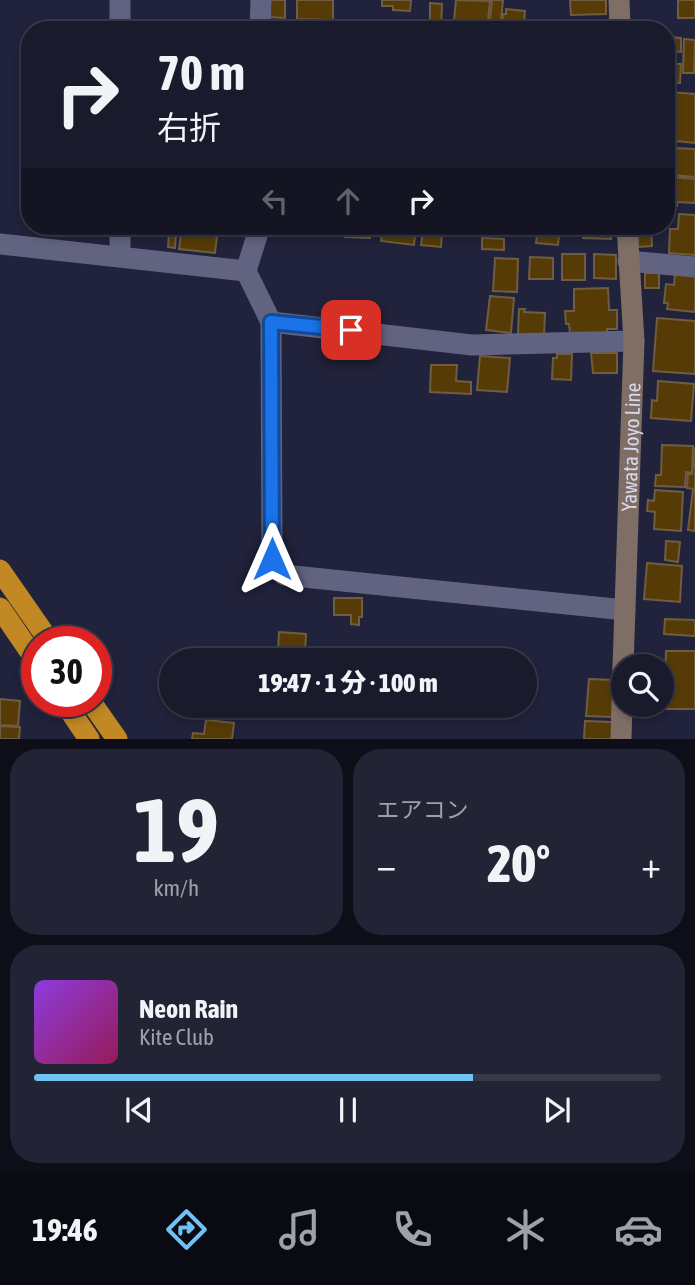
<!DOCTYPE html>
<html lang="ja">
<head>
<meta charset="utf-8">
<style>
	:root { --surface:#191a2c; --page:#222334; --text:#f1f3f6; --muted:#9fa1a9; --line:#373848; --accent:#70c2f4 }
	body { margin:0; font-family:"Asap Condensed","Noto Sans JP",sans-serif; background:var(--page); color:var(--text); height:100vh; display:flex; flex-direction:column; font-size:26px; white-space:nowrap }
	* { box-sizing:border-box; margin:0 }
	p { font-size:23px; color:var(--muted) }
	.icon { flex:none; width:38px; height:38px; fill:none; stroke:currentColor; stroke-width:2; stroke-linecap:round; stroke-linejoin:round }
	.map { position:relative; height:739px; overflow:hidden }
	.side { display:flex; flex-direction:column; gap:10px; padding:10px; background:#0e0e18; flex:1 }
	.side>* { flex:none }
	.banner { position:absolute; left:21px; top:21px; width:654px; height:214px; border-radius:28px; box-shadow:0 4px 10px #0003,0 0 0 2px var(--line); background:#191a2c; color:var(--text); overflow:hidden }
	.tools { position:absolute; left:611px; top:654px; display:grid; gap:14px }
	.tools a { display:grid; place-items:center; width:63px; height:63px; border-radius:50%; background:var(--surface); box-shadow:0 4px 10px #0003,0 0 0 2px var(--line); font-size:35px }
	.speed { position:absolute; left:21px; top:626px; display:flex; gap:14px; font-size:35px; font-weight:700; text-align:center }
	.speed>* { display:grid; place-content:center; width:91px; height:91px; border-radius:50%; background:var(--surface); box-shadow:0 4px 10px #0003,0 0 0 2px var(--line); line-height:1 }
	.speed .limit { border:10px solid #d22; background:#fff; color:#111 }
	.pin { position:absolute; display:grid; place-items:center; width:60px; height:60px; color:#fff; margin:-30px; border-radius:14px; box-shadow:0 4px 10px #0006 }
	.me { position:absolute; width:77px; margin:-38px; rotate:0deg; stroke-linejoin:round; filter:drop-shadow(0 0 5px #0008) }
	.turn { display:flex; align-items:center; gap:24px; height:147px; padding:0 21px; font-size:32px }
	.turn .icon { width:91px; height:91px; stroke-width:2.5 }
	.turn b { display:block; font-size:49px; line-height:60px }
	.lanes { display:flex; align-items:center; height:66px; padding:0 21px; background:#0003; justify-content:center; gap:35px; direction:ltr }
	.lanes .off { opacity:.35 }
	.big { font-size:52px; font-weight:800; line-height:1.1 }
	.side .card { flex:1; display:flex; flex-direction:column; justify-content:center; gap:10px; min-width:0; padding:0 24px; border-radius:28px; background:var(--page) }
	.side .dial { align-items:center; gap:0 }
	.dial b { font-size:91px; line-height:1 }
	.song { display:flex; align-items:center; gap:21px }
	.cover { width:84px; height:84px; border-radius:10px; background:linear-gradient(135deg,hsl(270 70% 55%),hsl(330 70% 35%)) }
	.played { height:7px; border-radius:4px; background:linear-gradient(90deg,var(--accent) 70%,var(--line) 70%) }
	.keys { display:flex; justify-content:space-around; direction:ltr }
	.heat { display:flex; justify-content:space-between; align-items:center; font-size:38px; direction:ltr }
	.side .tiles { flex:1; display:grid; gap:10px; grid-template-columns:1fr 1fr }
	.card:last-child { grid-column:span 2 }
	.trip { position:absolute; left:159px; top:648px; width:378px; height:70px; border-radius:35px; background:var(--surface); box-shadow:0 4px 10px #0003,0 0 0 2px var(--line); font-weight:800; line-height:70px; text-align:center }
	.dock { display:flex; height:112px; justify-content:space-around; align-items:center; background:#0a0a12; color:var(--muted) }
	.dock .icon { width:49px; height:49px }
	.dock .current { color:var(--accent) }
	.dock b { font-size:32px; color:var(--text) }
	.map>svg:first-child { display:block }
</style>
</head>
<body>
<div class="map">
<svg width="695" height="739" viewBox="0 0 695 739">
	<rect width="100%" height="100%" fill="#21223b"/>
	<!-- building -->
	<g fill="#563b06" stroke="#6f5d41" stroke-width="2">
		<polygon points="270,0 285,0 285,18 269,17"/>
		<polygon points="297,0 333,0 333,20 297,19"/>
		<polygon points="382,0 411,0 410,11 393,10 393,6 382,6"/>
		<polygon points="456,0 490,1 487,30 453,30"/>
		<polygon points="492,0 503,0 500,30 489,30"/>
		<polygon points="570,0 606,0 606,14 571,15"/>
		<rect x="678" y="0" width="17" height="18"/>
		<polygon points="430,3 442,4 441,30 430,30"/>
		<polygon points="506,9 525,11 523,30 501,29 503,14 506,14"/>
		<polygon points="354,21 413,28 413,30 347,30 347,26 353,27"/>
		<polygon points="667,37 681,38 681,52 672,51 671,64 681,64 680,83 667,82"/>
		<polygon points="684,39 695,40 694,73 683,73"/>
		<polygon points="669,92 695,94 695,143 667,140"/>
		<polygon points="673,148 695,149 695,177 671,175"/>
		<polygon points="672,177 695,179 695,203 677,202 677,206 667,205 667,191 671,192"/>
		<polygon points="679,214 695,215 695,255 669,253 670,229 678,229"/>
		<polygon points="182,226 218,227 215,253 179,249"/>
		<polygon points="302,226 337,226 336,234 301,230"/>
		<polygon points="346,226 363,226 363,229 371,229 370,238 345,237"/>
		<polygon points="383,226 416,226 414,245 381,241"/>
		<polygon points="486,226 531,226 530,232 516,231 515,235 486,233"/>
		<polygon points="538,226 560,226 558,245 536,243"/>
		<polygon points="573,226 612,226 611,239 583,238 583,234 572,234"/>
		<polygon points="637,226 661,226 661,229 651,229 652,246 638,247"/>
		<polygon points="423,230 442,232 441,247 421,245"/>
		<polygon points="169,233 176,234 175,248 168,247"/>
		<polygon points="482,238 504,239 504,250 482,249"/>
		<rect x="562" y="254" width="23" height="26"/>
		<polygon points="594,254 616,255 616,279 594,278"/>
		<polygon points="530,257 553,258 553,279 529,279"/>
		<polygon points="495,258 518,259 517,292 493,291"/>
		<rect x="645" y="273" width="14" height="15"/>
		<polygon points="675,274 695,275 695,312 667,309 668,303 664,303 666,284 674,285"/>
		<polygon points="608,288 609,310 617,310 617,329 607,329 607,333 570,334 569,324 566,324 565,311 574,311 574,289"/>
		<polygon points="490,296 514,298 511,333 486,330"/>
		<polygon points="519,309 525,309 524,312 545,313 544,335 518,334"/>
		<polygon points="657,318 695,321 695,374 653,371"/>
		<polygon points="591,353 617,353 617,373 593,373"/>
		<polygon points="557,354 572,354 571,380 552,379 553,358 557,358"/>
		<polygon points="480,356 510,358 507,392 477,390"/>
		<polygon points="431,365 457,365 456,381 471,382 471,394 430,392"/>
		<polygon points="658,381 694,384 691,421 651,418 652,400 657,401"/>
		<polygon points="662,445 693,446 692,473 686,472 685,487 655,486 656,475 661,475"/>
		<polygon points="695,447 695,531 688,530 693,489 687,488 688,474 692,474"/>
		<polygon points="655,490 683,492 681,531 654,529 655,512 647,511 648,500 654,501"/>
		<polygon points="666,541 680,542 678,562 665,560"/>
		<polygon points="647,563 682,566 680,602 644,599"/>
		<polygon points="334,598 362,598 362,617 359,617 359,625 351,624 351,615 334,615"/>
		<polygon points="665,619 695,620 695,636 664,634"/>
		<polygon points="279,632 306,634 305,652 278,651"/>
		<polygon points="666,651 695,651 695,709 666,709 667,697 662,697 662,678 665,678"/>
		<polygon points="589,679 614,680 612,717 586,716"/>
		<polygon points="0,699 20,701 18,726 0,725"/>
		<polygon points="206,720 234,723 232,739 192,739 193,733 204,734"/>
		<polygon points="585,721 613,722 612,739 584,739"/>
		<polygon points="0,726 20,727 19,739 0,739"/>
	</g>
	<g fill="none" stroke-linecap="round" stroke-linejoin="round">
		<!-- street -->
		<g stroke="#616381" stroke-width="21">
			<polyline points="120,0 120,30"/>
			<polyline points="260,30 261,0"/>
			<polyline points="120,226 120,256"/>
			<polyline points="260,226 246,271 271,322 272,559 284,575 625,610"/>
			<polyline points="0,244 246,271"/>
			<polyline points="628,261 695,267"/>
			<polyline points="271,322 472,345 634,341"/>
		</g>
		<!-- secondary -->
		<g stroke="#7e6e65" stroke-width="21">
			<polyline points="619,0 620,30"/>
			<path id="s1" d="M623,667L634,341L627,226"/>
			<polyline points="621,739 623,669"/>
		</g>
		<!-- highway -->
		<g stroke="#c28823" stroke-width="21">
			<polyline points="0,570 50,642"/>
			<polyline points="0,608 37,662"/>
			<polyline points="64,702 89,739"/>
			<polyline points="91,702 117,739"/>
		</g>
	</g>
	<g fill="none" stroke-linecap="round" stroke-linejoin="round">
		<defs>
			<polyline id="route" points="272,559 271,322 351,330"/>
		</defs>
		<!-- route casing -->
		<use href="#route" stroke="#114b97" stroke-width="18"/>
		<!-- route -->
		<use href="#route" stroke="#1a73e8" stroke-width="12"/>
	</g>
	<g text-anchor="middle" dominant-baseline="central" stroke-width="7" stroke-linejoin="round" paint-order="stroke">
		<!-- street labels -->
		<g font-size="21" fill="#d7d9eb" stroke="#21223b">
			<text stroke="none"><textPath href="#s1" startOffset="220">Yawata Joyo Line</textPath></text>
		</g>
	</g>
</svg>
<div class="tools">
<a><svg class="icon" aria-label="search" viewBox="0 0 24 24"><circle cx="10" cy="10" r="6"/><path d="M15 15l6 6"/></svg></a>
</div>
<div class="speed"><div class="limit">30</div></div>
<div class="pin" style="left:351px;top:330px;background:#d93025"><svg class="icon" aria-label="arrive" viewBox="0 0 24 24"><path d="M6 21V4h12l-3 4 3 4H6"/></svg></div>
<svg class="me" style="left:272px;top:559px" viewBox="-20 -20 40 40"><path d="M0-17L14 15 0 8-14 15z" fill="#1a73e8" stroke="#fff" stroke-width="4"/></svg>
<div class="trip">19:47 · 1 分 · 100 m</div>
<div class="banner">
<div class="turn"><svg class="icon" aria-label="right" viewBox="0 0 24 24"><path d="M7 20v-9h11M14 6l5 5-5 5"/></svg><div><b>70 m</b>右折</div></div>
<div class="lanes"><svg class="icon off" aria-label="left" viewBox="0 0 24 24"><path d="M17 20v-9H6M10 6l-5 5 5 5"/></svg><svg class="icon off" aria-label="ahead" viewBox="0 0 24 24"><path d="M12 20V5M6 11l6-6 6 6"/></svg><svg class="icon" aria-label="right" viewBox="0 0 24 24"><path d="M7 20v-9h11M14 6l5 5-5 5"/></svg></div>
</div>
</div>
<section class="side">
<div class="tiles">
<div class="card dial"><b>19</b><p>km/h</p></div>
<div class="card"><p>エアコン</p>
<div class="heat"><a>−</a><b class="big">20°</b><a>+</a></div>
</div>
<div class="card">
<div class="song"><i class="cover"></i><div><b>Neon Rain</b><p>Kite Club</p></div></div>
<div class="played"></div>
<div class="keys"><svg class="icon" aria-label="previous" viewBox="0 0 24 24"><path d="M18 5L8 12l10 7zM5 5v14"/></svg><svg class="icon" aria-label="pause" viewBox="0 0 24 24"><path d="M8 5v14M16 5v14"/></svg><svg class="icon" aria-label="next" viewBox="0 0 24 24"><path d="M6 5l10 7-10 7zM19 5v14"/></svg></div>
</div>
</div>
</section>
<nav class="dock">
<b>19:46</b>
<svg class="icon current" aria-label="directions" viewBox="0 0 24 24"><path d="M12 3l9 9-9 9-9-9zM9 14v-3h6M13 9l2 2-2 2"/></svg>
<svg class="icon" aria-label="music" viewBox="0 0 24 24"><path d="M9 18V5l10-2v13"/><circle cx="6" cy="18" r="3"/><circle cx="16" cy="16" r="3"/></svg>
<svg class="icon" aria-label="phone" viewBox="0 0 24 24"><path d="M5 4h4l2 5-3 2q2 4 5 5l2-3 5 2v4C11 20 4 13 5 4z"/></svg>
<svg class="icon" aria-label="climate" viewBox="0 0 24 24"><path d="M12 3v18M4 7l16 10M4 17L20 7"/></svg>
<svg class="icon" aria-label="car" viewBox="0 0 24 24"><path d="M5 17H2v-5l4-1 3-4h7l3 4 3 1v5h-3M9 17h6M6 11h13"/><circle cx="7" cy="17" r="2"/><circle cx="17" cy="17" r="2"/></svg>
</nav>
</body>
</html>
